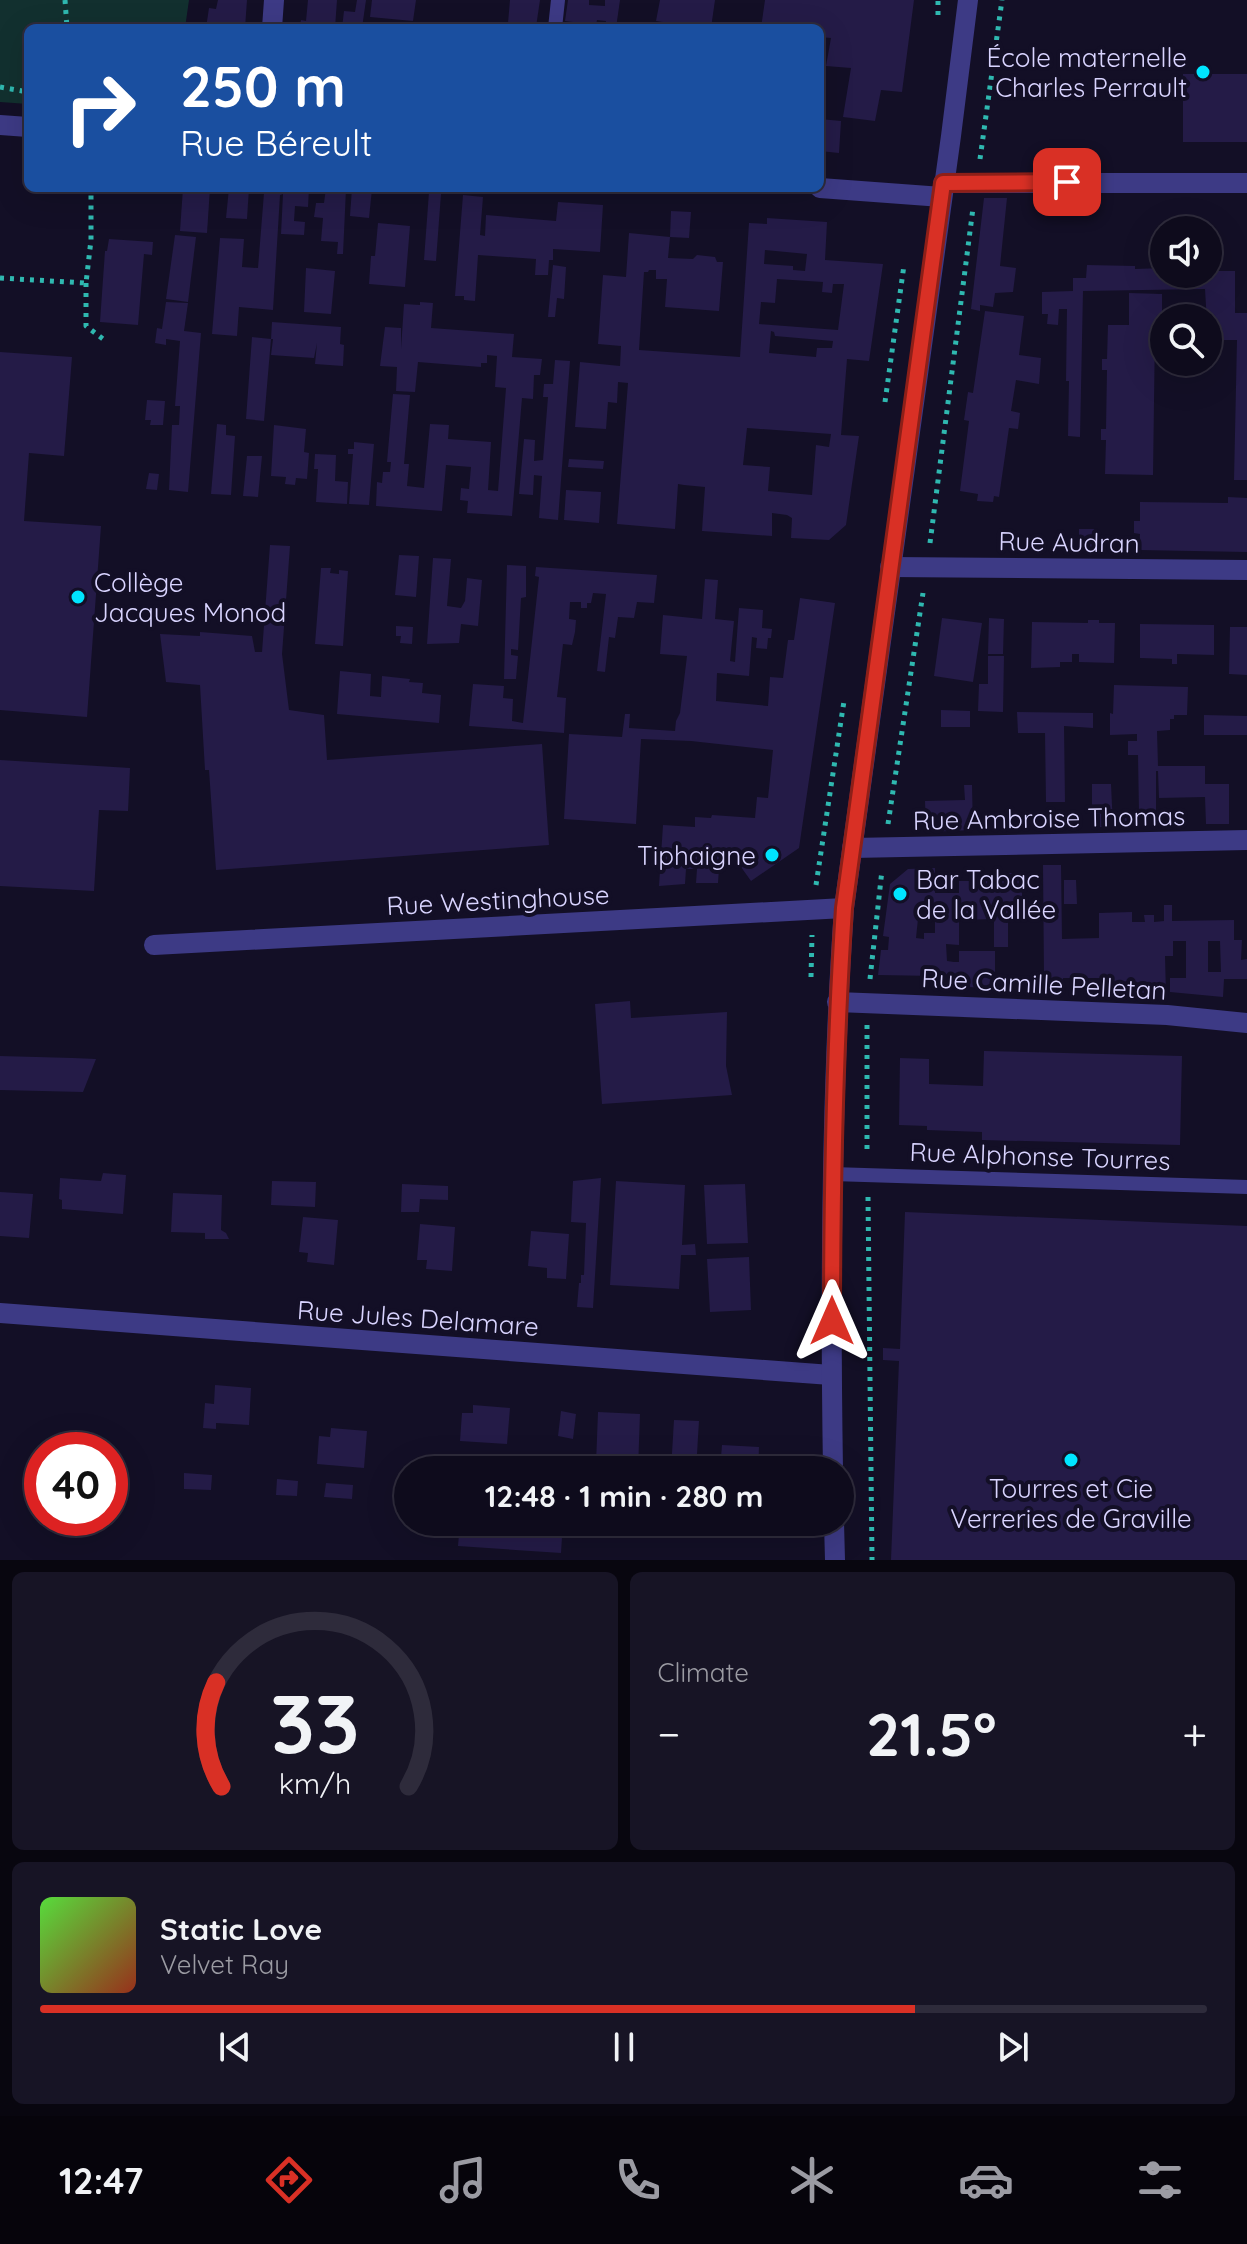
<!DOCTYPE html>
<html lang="en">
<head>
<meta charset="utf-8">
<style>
	:root { --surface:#0e0b1c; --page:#171425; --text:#f1f3f6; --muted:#9b9ba3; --line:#2e2b3b; --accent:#d93025 }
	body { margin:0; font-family:Quicksand,sans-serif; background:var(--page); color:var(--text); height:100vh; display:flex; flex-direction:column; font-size:30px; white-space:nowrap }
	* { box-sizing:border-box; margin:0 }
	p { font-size:26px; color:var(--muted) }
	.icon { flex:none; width:44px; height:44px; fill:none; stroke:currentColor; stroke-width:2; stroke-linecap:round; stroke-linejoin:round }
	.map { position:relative; height:1560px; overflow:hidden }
	.sheet { display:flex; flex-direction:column; gap:12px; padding:12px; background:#08060f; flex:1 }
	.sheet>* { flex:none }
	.hud { position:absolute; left:24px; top:24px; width:800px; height:168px; border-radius:12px; box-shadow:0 8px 32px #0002,0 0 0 2px var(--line); background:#1a4fa0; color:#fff; overflow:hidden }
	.fabs { position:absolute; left:1150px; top:216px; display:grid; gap:16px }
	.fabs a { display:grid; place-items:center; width:72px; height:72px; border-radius:50%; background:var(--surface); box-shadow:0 8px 32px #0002,0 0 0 2px var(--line); font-size:40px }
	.speed { position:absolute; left:24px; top:1432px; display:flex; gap:16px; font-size:40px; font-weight:700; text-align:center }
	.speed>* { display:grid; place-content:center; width:104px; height:104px; border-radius:50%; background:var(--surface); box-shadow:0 8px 32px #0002,0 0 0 2px var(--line); line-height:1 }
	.speed .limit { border:12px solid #d22; background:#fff; color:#111 }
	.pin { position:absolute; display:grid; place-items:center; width:68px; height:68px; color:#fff; margin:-34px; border-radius:16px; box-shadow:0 4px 12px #0006 }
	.me { position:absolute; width:88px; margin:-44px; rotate:0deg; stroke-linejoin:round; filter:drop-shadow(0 0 6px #0008) }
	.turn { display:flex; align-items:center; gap:28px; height:168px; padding:0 24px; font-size:36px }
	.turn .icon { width:104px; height:104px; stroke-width:2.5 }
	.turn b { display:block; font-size:56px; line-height:68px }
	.big { font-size:60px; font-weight:700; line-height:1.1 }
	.sheet .tile { flex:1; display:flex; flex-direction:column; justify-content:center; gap:12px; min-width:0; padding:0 28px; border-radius:12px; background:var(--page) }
	.sheet .dial { align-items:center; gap:0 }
	.dial svg { height:208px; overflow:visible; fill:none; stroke:var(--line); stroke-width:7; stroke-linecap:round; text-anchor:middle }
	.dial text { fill:var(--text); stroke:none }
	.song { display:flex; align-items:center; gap:24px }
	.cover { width:96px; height:96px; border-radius:12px; background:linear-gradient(135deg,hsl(110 70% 55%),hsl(10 70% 35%)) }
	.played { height:8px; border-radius:4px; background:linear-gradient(90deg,var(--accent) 75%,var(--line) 75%) }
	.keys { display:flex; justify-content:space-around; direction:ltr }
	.heat { display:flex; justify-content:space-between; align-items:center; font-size:44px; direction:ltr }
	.sheet .tiles { flex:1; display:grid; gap:12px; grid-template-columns:1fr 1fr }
	.tile:last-child { grid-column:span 2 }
	.trip { position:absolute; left:394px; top:1456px; width:460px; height:80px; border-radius:40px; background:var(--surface); box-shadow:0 8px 32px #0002,0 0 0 2px var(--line); font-weight:700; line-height:80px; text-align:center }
	.tab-bar { display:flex; height:128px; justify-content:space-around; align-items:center; background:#06040b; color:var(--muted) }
	.tab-bar .icon { width:56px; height:56px }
	.tab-bar .current { color:var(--accent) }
	.tab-bar b { font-size:36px; color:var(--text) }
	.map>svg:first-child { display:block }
</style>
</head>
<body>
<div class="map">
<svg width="1247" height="1560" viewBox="0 0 1247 1560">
	<rect width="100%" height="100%" fill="#130f26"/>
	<!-- green -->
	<polygon fill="#12302f" points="0,0 189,0 185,28 28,28 28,104 0,102"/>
	<!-- building -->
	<g fill="#241b47" fill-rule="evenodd">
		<polygon points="218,0 247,0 245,28 206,28 209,8 216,9"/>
		<polygon points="308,0 337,0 335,28 300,26 301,20 306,21"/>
		<polygon points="357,0 366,0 362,28 342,28 344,11 355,12"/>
		<polygon points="372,0 416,0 413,21 370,17"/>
		<polygon points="510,0 540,0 536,27 508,23"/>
		<polygon points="568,0 589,0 589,5 605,6 605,0 620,0 616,28 605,28 606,21 597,20 596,25 565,21"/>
		<polygon points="660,0 715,0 711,28 662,28 663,22 656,21"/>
		<polygon points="765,0 914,0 902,92 881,90 875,121 843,117 851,68 826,66 831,38 820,37 820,28 761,28"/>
		<rect x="1183" y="74" width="64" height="68"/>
		<polygon points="820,119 841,121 839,153 820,151"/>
		<polygon points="183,188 210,188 207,233 180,231"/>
		<polygon points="229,188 249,188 247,219 226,218"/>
		<polygon points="271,188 309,188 308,207 295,206 294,221 305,222 304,235 281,234 283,194 280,195 273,310 239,307 237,336 212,334 220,238 244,239 242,267 258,268 264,193 270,194"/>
		<polygon points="326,188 346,189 343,254 337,254 338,242 321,241 323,218 314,217 316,203 324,203"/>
		<polygon points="352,188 372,189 369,218 350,216"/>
		<polygon points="429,192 441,194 436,261 424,260"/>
		<polygon points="463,195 483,197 480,235 485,236 486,215 556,221 558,202 603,205 600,252 553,249 553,260 549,260 548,275 535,275 536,259 478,255 475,301 464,300 464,296 455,296"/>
		<polygon points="984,198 1007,198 1000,266 1016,268 1013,292 995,293 993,307 980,305 980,311 971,309"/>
		<path d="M671,211L691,212L689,238L670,237L668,258L693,259L697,255L715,257L717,262H723L719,311L665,307L667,279H656V270H649L648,272H644L639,350L740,357L749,223L767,224V218L827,222L825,260L883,264L869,361L847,359L841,435L859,436L846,525L829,540L791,538L792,518L787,515L772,513V536L702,531L705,487L684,485L678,484L675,529L617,524L628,383L618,382L617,403L608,402L606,429L575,427L580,362L620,366L621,346L598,344L603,275L626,277L629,233L670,237ZM765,250L807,254L805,271L793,270V266L764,264ZM777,279L823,282L822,292L832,293L833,284H844L838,330L759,324L761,302L775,303ZM771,331L774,332L775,336L833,341L832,348H817L816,357L769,353ZM747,428L831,434L829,447L816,445L812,495L768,491L770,467L743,465Z"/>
		<polygon points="378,223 410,226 405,287 369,284 371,256 375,256"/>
		<polygon points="175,235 196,237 188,302 166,299"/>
		<polygon points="109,239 153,242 152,255 144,254 138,325 100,322 105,251 107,251"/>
		<polygon points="553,265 566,267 564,299 557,298 555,317 548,317"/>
		<polygon points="1087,265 1135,266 1135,269 1164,268 1164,274 1208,274 1208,271 1235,271 1235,313 1247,313 1247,480 1234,480 1237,340 1208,340 1205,289 1083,291 1080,437 1068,436 1069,381 1066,381 1067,309 1059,309 1058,325 1047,324 1048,314 1042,314 1042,292 1073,291 1073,278 1086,278"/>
		<polygon points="306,268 335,271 331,314 304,312"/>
		<polygon points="1129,293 1162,294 1162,329 1155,329 1153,475 1105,474 1106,440 1101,440 1101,429 1106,429 1107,370 1102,370 1102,359 1107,359 1108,325 1129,325"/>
		<polygon points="166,302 188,303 184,331 201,333 188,492 169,490 172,425 179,425 180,406 175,406 180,341 166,339 166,345 155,343 157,328 162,329"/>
		<polygon points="420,302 433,303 431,328 514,334 512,357 542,359 540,375 534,375 533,399 522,398 512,516 467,513 468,501 460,500 461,488 469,489 471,467 446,465 442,511 376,506 377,482 382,483 383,472 390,472 391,462 387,462 393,394 410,395 404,464 409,464 407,486 424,488 430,424 449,425 448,439 491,442 488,490 498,491 506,388 495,387 497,356 487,355 487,363 481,363 481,367 418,362 415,392 396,391 397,367 380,366 385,327 401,328 401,349 404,304 420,305"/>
		<polygon points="985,311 1024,316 1019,355 1041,358 1039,384 1016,380 1011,411 1020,413 1018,429 1009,428 999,497 994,496 993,502 977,501 978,494 960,491 969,421 964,420 968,392 973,393"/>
		<polygon points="272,322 341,327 340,344 344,345 343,366 315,364 317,343 314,358 271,355 273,339 271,339 264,421 246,419 252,337 271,339"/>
		<polygon points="0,352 72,357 64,456 29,453 24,521 101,526 87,717 0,710"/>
		<polygon points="555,360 570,361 558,520 539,518 542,476 534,475 533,495 519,494 524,439 535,440 534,461 543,460 548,397 543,397 544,384 553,384"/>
		<polygon points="147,400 165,401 163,425 150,425 151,420 145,420"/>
		<polygon points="217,424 226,425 226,435 235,436 231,495 211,494"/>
		<polygon points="274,425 306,429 304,452 309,453 307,479 296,478 295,485 285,484 286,477 271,476"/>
		<polygon points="354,442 374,444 369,505 349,504 353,454 348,454 348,449 354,449"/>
		<polygon points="315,454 336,455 335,481 348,482 347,504 316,502 318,469 314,469"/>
		<polygon points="247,456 262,456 258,497 243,496"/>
		<polygon points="569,459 604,461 603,469 568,467"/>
		<polygon points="149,473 159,474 157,490 146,489"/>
		<polygon points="566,490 601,492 599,523 564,520"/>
		<polygon points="1228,497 1247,498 1247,552 1139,550 1140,534 1134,533 1134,521 1140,521 1140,502 1228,503"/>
		<polygon points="1079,529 1095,529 1094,549 1079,549"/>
		<polygon points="270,545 290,546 282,654 289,710 324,715 327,760 542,744 549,845 216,870 209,770 205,770 200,685 166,682 160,634 200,636 200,632 252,636 255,652 262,652"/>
		<polygon points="399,555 419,556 416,597 395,595"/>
		<polygon points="433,558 451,559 447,606 461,608 465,601 467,578 482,580 478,626 461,624 459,643 427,644"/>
		<polygon points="507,565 526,566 526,597 521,598 518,650 511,649 511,655 518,656 516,679 504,679"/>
		<polygon points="536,567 657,575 654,603 637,602 634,618 618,617 615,638 609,637 605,672 597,671 606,594 593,593 591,603 587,603 587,608 581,608 581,602 570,602 569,619 576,620 575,632 572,645 563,644 557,697 566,698 564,733 469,726 473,684 504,686 503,698 513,699 512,721 523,723 539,577 535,576"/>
		<polygon points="321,568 331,568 330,573 339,574 339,570 348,571 343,646 315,644"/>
		<polygon points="705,579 718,580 715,619 734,621 730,661 735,662 739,608 763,610 762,628 772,629 771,638 768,638 767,649 756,648 757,638 752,637 749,676 717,673 716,701 768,706 770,677 783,678 788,640 794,640 800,598 835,603 799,848 751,881 741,867 749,862 744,854 720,853 718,883 696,883 697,869 686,869 685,884 659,886 663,825 695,827 695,817 711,818 712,815 755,818 757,797 768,798 773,750 691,741 641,739 636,824 564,819 569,734 622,737 625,714 630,714 629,728 675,731 676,721 680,713 687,656 660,654 663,615 702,619"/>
		<polygon points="942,618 982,623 973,682 934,676"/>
		<polygon points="989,618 1004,619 1003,654 988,654"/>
		<polygon points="1088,620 1099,620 1099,623 1115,623 1114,663 1079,662 1079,654 1072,654 1072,662 1060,662 1060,667 1031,668 1032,622 1088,623"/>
		<polygon points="1140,624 1214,625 1214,655 1177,654 1177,664 1172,664 1172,659 1140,658"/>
		<polygon points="396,626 413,627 412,644 400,643 401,636 396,636"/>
		<polygon points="1230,627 1247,627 1247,675 1229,674"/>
		<polygon points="988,656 1004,656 1003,712 978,711 979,684 988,684"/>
		<polygon points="340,671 371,674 370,696 381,697 382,676 410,679 409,682 423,683 422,693 441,695 439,723 337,714"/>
		<polygon points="1114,685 1188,687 1187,715 1174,715 1174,719 1170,719 1170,730 1157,731 1158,766 1205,766 1205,784 1229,784 1229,824 1206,824 1205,797 1159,798 1158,771 1156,771 1156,811 1159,811 1160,826 1123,827 1123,813 1139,812 1138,755 1128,755 1128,741 1137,741 1137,734 1110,735 1110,713 1113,714"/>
		<polygon points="941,710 970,711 970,727 941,727"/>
		<polygon points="1017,712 1093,713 1093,728 1064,726 1065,802 1046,802 1045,733 1018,733"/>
		<polygon points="1204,715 1247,716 1247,735 1204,735"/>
		<polygon points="0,760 130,768 128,811 99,810 94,891 0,886"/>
		<polygon points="1092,784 1111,784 1113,827 1092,827"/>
		<polygon points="964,785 972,785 973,830 926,832 925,801 965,800"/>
		<path d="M1043,865H1061L1062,939L1099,938V913L1132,912V922H1145L1144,915H1154V922L1164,921V905H1172V921L1234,920V940H1242L1241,960L1247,959V979H1224L1223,997L1170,992V978H1186V941H1173V956H1165L1166,994L1100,991V978H1063V989L1040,990L1039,977H1044ZM1208,941H1220L1221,972H1208Z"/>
		<path d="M935,868V893H959V881H1007V873H1022V920L1008,919V947H994V919L959,920V945L946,944L947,961L954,962H959V951H995V988L935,986L936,976L878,975L881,950H888L889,937L883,936L890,884L908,869ZM935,908V933H924V939L916,938L919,909Z"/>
		<polygon points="1064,880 1076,880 1077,904 1064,904"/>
		<polygon points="630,1001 631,1018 727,1012 726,1066 732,1095 602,1104 595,1004"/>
		<polygon points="984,1051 1182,1056 1180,1145 982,1140 982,1132 927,1130 927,1126 899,1125 900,1058 929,1059 929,1084 983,1086"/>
		<polygon points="0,1056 73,1058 96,1059 83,1092 0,1090"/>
		<polygon points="103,1173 126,1175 123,1214 62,1209 62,1200 59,1199 60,1178 101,1181"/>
		<polygon points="601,1178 593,1308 577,1307 579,1283 581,1283 581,1275 584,1275 586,1223 571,1222 573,1181"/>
		<polygon points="272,1181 316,1182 315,1207 271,1205"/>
		<polygon points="616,1181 685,1185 682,1245 695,1244 696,1255 681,1255 679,1289 610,1285"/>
		<polygon points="402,1184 448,1186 448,1200 420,1199 419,1212 401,1212"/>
		<polygon points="745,1184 748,1243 707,1244 704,1185"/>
		<polygon points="0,1192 33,1194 29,1238 0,1236"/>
		<polygon points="173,1193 222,1195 221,1230 226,1233 229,1239 205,1239 205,1233 171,1232"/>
		<polygon points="905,1212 1247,1226 1247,1560 891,1560 899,1361 883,1360 883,1348 900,1349"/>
		<polygon points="303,1217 338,1220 334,1265 307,1262 308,1253 299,1252"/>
		<polygon points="420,1224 455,1227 452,1271 426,1269 427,1260 417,1260"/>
		<polygon points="531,1231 569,1234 566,1279 547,1278 547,1268 528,1266"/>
		<polygon points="749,1257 751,1310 710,1312 707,1259"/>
		<polygon points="215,1385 251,1388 249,1425 216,1423 216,1429 203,1428 205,1403 214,1404"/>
		<polygon points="473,1405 510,1408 507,1444 460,1441 462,1413 473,1413"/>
		<polygon points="561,1411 576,1414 573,1439 558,1436"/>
		<polygon points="598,1412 640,1414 638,1470 580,1470 580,1463 596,1464"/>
		<polygon points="674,1420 699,1421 696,1470 671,1470"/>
		<polygon points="331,1428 367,1431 364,1468 317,1464 319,1436 330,1437"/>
		<polygon points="722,1445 759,1447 758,1470 720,1470"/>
		<polygon points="467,1455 500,1460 498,1470 465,1470"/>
		<polygon points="184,1473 212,1475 211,1490 184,1489"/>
		<polygon points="277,1479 298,1481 297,1496 276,1495"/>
		<polygon points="326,1483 353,1485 352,1499 324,1497"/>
		<polygon points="460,1522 563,1522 561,1553 458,1546"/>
		<polygon points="651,1522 693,1522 692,1531 650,1528"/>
		<polygon points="718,1522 776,1522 775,1537 717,1534"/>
	</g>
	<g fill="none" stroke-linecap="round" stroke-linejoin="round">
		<!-- path -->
		<g stroke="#2fb8b0" stroke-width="5" stroke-dasharray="4 6" stroke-linecap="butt">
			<polyline points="65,0 67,28"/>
			<polyline points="938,15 938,0"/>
			<polyline points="0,87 28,92"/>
			<polyline points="980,159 1002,0"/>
			<polyline points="0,278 86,283 91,240 91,188"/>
			<polyline points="86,283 86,326 103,339"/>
			<polyline points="885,402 904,265"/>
			<polyline points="930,543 973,208"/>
			<polyline points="888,824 923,593"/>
			<polyline points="816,885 844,701"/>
			<polyline points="811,977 812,935"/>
			<polyline points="870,979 882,870"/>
			<polyline points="867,1025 867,1155"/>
			<polyline points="868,1197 872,1560"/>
		</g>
		<!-- service -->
		<g stroke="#3d3a85" stroke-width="14">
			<polyline points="555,28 558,0"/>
			<polyline points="832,1174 1247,1187"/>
		</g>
		<!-- minor -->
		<g stroke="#3d3a85" stroke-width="20">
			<polyline points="272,28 274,0"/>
			<polyline points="0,125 28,127"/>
			<polyline points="943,183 1247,183"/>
			<polyline points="820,188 942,197"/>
			<polyline points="890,567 1247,570"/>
			<polyline points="852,848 1247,840"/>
			<polyline points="154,945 844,908"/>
			<polyline points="837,1002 1167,1015 1247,1023"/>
			<polyline points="0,1313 831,1375"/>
		</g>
		<!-- tertiary -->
		<g stroke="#3d3a85" stroke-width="20">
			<path d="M833,1470C830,1282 831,1095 844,908L951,136L968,0"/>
			<polyline points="834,1522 835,1560"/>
		</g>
	</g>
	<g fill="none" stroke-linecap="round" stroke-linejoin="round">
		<defs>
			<path id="route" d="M832,1321C832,1183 835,1046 844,908L943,183L1067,182"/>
		</defs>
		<!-- route casing -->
		<use href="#route" stroke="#8d1f18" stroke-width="20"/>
		<!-- route -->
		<use href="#route" stroke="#d93025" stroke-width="14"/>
	</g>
	<!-- markers -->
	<g fill="#00e5ff" stroke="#130f26" stroke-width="3">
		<circle cx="1203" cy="72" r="8"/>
		<circle cx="78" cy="597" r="8"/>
		<circle cx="772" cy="855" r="8"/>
		<circle cx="900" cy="894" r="8"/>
		<circle cx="1071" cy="1460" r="8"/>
	</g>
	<g text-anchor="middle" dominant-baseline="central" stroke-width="8" stroke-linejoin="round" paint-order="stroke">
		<!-- poi labels -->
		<g font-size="26" fill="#d9d4ff" stroke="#130f26" text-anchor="end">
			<text x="1187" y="57">École maternelle<tspan x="1187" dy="30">Charles Perrault</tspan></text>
			<text x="94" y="582" text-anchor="start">Collège<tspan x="94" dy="30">Jacques Monod</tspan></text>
			<text x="756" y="855">Tiphaigne</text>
			<text x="916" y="879" text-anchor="start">Bar Tabac<tspan x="916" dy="30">de la Vallée</tspan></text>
			<text x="1071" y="1488" text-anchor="middle">Tourres et Cie<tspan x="1071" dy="30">Verreries de Graville</tspan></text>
		</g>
		<!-- street labels -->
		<g font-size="26" fill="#d9d4ff" stroke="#130f26">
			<text transform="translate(1069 542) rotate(1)">Rue Audran</text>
			<text transform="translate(1049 818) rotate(-1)">Rue Ambroise Thomas</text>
			<text transform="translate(498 900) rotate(-3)">Rue Westinghouse</text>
			<text transform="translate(1044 984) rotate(3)">Rue Camille Pelletan</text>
			<text transform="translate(1040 1156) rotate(2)">Rue Alphonse Tourres</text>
			<text transform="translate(418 1318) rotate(4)">Rue Jules Delamare</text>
		</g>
	</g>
</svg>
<div class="fabs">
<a><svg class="icon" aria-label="sound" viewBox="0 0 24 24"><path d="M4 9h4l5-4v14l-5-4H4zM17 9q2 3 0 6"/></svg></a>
<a><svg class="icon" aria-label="search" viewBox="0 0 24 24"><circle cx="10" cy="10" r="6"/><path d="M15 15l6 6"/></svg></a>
</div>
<div class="speed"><div class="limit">40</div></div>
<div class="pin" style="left:1067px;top:182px;background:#d93025"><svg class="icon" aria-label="arrive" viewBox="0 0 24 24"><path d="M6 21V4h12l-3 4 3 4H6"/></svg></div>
<svg class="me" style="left:832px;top:1321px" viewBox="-20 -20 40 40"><path d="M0-17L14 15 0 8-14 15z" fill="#d93025" stroke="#fff" stroke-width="4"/></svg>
<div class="trip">12:48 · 1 min · 280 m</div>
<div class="hud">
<div class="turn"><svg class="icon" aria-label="right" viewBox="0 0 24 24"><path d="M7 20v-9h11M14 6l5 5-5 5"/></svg><div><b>250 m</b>Rue Béreult</div></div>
</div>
</div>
<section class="sheet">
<div class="tiles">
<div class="tile dial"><svg viewBox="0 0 100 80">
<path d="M14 69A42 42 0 1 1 86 69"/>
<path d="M14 69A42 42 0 0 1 12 29" stroke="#d93025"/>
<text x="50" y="56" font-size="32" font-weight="700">33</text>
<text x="50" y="72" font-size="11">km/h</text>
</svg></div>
<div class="tile"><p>Climate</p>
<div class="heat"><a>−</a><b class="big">21.5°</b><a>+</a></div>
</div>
<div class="tile">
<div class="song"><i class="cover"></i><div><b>Static Love</b><p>Velvet Ray</p></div></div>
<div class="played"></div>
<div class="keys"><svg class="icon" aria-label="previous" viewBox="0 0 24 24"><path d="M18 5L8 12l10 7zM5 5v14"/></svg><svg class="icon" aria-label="pause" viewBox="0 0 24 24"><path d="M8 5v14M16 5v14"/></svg><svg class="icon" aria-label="next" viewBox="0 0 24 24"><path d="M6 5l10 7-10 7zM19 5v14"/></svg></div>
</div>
</div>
</section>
<nav class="tab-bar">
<b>12:47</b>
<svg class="icon current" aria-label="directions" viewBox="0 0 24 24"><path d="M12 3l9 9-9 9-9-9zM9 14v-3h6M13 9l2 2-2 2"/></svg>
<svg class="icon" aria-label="music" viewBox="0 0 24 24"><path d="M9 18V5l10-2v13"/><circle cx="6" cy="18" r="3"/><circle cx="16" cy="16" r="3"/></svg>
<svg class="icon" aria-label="phone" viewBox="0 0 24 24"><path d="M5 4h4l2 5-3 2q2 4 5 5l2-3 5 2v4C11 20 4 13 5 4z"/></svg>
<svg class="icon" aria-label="climate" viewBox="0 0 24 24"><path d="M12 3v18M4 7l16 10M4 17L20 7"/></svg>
<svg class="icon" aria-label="car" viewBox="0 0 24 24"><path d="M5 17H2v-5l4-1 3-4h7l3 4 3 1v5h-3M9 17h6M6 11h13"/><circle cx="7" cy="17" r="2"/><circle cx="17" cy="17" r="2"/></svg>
<svg class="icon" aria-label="filters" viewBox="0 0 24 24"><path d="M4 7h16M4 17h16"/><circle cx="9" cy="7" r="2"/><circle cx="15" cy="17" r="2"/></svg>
</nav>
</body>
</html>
